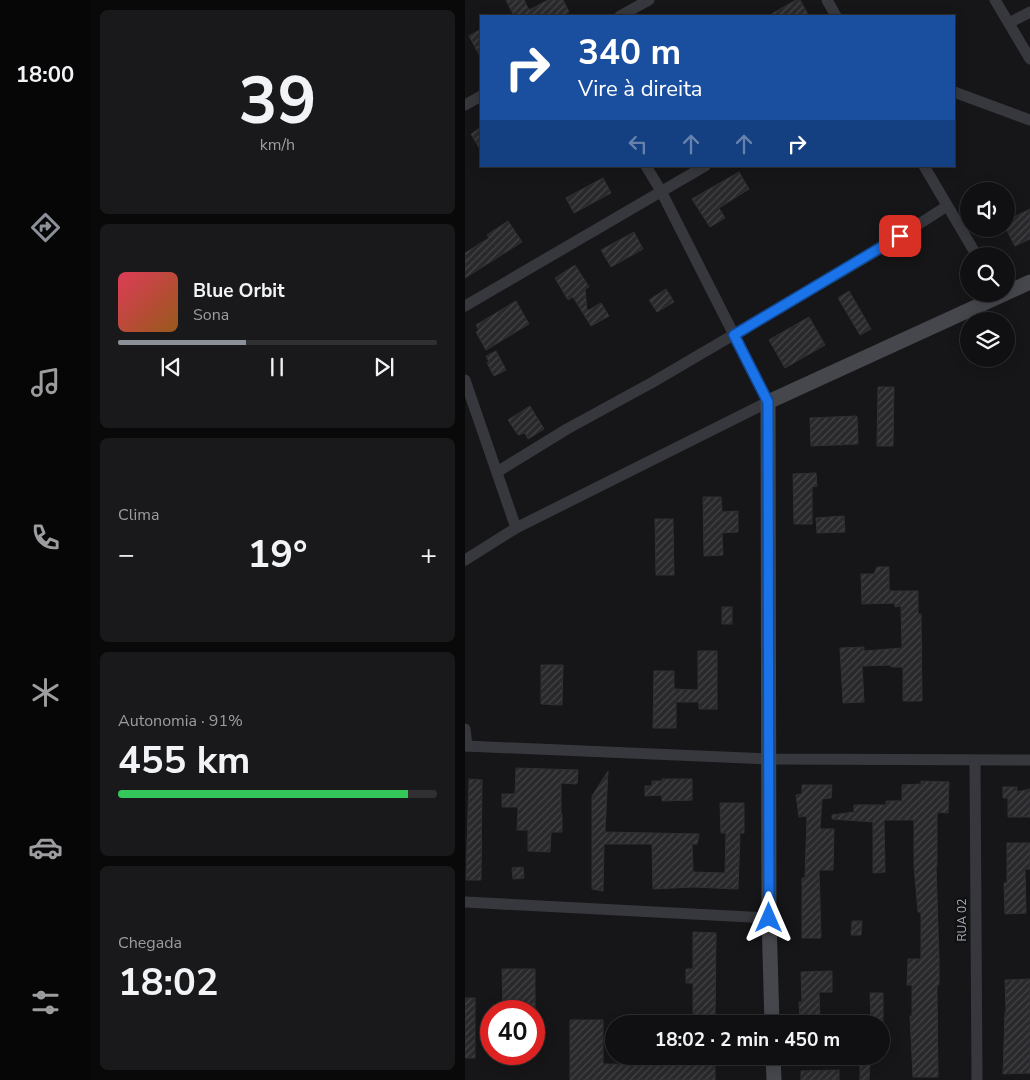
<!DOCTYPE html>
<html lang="pt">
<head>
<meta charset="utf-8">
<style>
	:root { --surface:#101012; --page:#19191b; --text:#f1f3f6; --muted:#9c9d9f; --line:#303032; --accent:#8c9099 }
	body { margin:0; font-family:"Nunito Sans",sans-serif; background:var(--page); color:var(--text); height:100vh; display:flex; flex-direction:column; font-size:19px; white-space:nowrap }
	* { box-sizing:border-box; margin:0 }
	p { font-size:16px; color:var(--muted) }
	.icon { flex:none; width:28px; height:28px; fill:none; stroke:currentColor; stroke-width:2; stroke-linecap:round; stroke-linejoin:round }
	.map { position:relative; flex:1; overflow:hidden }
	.panel { display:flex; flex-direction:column; gap:10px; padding:10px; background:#09090a; width:375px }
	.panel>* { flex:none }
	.banner { position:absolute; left:15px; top:15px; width:475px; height:152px; border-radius:0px; box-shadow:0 2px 12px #0003,0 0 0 1px var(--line); background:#1a4fa0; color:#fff; overflow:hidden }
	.buttons { position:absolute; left:495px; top:182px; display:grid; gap:10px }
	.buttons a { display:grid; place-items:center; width:55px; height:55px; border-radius:50%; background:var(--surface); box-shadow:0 2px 12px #0003,0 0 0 1px var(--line); font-size:25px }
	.speed { position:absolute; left:15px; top:1000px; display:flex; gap:10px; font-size:25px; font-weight:700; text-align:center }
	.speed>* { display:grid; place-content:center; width:65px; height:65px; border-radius:50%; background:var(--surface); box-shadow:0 2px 12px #0003,0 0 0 1px var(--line); line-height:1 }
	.speed .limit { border:8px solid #d22; background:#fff; color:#111 }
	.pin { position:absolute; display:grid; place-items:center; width:42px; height:42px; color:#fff; margin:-21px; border-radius:10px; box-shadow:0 2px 8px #0006 }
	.me { position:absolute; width:55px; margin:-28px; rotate:0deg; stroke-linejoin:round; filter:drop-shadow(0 0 4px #0008) }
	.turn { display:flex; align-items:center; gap:18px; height:105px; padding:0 15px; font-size:22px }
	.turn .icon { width:65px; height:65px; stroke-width:2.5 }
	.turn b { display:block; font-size:35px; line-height:42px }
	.lanes { display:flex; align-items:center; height:48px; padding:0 15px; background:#0003; justify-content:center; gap:25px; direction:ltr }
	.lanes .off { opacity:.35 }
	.big { font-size:38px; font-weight:700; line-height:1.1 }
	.panel .widget { flex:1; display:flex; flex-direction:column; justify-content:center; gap:8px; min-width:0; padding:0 18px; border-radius:8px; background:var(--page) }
	.panel .dial { align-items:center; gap:0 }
	.dial b { font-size:65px; line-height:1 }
	.song { display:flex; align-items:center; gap:15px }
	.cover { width:60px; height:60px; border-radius:8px; background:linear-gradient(135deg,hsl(350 70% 55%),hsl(30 70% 35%)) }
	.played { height:5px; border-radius:2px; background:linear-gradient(90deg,var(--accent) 40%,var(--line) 40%) }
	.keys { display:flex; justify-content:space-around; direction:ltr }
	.heat { display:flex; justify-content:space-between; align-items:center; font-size:28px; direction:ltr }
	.charge { height:8px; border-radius:4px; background:linear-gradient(90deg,#34c759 91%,var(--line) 0) }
	.trip { position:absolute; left:140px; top:1015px; width:285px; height:50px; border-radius:25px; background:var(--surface); box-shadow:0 2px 12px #0003,0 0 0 1px var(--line); font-weight:700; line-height:50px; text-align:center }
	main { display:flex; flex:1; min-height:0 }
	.tab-bar { display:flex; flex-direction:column; width:90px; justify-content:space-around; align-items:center; background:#060607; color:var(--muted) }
	.tab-bar .icon { width:35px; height:35px }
	.tab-bar .current { color:var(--accent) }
	.tab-bar b { font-size:22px; color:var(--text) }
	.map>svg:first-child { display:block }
</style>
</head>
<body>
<main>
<nav class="tab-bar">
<b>18:00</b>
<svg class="icon current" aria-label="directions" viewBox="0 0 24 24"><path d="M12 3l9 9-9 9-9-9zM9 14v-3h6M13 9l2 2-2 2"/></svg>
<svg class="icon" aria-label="music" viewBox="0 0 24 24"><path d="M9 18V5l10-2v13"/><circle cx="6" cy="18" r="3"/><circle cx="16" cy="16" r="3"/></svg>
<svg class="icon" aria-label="phone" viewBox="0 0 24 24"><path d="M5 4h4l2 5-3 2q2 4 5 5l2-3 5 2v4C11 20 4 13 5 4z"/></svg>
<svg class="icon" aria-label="climate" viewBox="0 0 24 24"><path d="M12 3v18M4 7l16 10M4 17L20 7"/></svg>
<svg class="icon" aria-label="car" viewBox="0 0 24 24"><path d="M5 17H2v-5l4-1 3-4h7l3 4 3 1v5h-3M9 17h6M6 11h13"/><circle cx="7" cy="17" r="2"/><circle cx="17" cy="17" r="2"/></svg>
<svg class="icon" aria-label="filters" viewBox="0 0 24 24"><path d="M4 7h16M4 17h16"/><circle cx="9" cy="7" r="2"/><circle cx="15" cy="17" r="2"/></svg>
</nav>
<section class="panel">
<div class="widget dial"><b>39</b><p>km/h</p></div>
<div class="widget">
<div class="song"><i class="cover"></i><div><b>Blue Orbit</b><p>Sona</p></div></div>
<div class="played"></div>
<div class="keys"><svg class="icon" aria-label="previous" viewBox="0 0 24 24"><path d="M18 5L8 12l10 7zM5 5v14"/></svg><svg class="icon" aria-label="pause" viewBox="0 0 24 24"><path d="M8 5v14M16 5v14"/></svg><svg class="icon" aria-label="next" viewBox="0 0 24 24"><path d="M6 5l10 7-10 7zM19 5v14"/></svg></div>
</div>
<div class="widget"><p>Clima</p>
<div class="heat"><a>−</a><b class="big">19°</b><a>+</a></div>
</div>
<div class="widget"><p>Autonomia · 91%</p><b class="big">455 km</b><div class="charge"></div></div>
<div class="widget"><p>Chegada</p><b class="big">18:02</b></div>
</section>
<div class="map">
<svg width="565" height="1080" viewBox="0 0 565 1080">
	<defs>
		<pattern id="building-hatch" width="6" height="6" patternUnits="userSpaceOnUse" patternTransform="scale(1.25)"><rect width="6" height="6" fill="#29292c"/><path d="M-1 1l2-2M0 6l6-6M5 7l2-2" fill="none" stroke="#454548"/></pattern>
	</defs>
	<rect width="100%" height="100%" fill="#161618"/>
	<!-- building -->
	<g fill="url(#building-hatch)" stroke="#303034">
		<polygon points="41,0 59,0 64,10 83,0 98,0 104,12 96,16 49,16"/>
		<polygon points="331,0 335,0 344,16 303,16"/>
		<polygon points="16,29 16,58 4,36"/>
		<polygon points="16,127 16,151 6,134"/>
		<polygon points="274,172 284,189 254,208 260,218 245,227 227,199"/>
		<polygon points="138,178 146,193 109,213 101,198"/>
		<polygon points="565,209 565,239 550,246 541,229 541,221"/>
		<polygon points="43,221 57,242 0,278 0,253 24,238 22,235"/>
		<polygon points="169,232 178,249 146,267 136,250"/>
		<polygon points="110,265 124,287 120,289 122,311 136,303 144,316 126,326 108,297 103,300 90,278"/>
		<polygon points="201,289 209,302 192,312 184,300"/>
		<polygon points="384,291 406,329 395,335 373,298"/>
		<polygon points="51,301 64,324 21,350 11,332 14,330 11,325"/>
		<polygon points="344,317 360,345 320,368 304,340"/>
		<polygon points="31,351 41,370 29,376 22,363 24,362 21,356"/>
		<polygon points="413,387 429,387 428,446 412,446"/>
		<polygon points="65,406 79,429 63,439 60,433 53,435 43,420"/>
		<polygon points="392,416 393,444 346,446 345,418"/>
		<polygon points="351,473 352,486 347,487 347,524 329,524 328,474"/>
		<polygon points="238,497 256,497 257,512 273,511 273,532 257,533 258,555 239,556"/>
		<polygon points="379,516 380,532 352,533 351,518"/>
		<polygon points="190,519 208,519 209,575 191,575"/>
		<polygon points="412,567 424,567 424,591 453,591 453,614 456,614 457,701 438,701 438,667 426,667 426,665 397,666 399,702 378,703 375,648 399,647 399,651 437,648 436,606 430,607 430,603 397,604 396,574 409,574"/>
		<rect x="257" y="607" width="10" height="17"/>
		<polygon points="233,651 252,651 252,709 234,709 234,702 211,702 211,728 188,728 189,671 209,671 209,689 233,690"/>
		<polygon points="76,665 98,665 97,705 76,704"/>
		<polygon points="51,768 113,770 112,784 96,783 96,814 97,814 97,832 86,832 85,852 63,851 63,830 52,830 53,807 37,807 37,794 50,794"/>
		<polygon points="143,771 140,832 234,834 232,844 227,844 228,872 260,873 261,833 256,833 255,803 279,803 279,833 275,833 273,889 228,887 188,889 187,844 139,844 138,891 127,889 127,796"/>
		<polygon points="4,779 17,780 16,880 1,880"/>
		<polygon points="197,779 227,779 227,800 197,801 197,795 180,796 180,786 187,786 187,781 197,781"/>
		<polygon points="456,781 484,782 483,813 472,812 472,866 471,866 474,959 474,985 472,985 473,1077 448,1077 445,1016 447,1016 447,985 442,985 443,959 456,959 456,912 453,912 449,866 449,820 419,820 420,872 408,873 408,822 367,819 367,815 389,812 389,805 421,805 421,801 437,801 437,785 456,784"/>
		<polygon points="337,785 367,785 366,798 357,799 355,829 369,829 368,870 354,870 356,938 337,938 337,878 340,878 342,816 334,817 331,795 337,794"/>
		<polygon points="538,787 552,787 552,792 565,789 565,817 543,817 543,798 538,798"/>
		<polygon points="542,843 565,843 565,869 560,869 561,913 540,914 539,883 542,883"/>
		<polygon points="58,867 59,878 48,879 47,868"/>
		<polygon points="387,921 397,921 396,935 386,935"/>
		<polygon points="228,932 251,933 250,1024 228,1024 228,983 221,983 221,969 228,969"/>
		<polygon points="37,969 70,969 70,1011 38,1011"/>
		<polygon points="367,971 367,992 354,992 355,1021 335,1022 334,1002 337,1002 336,972"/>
		<polygon points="565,979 565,1073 538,1074 540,1012 541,1012 540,980"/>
		<polygon points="405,993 418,993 418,1024 406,1024"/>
		<rect x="0" y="998" width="10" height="60"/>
		<polygon points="105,1020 138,1020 138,1064 227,1065 227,1056 250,1056 250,1080 105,1080"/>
		<polygon points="395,1063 405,1063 404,1080 395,1080"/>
		<polygon points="374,1070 374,1080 336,1080 336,1071"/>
	</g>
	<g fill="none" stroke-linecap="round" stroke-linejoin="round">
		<!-- street -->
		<g stroke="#37383d" stroke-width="11">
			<polyline points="362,0 371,16"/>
			<polyline points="530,0 565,59"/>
			<polyline points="155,16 184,0"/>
			<polyline points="544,23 565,12"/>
			<polyline points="489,92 565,120"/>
			<polyline points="0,105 16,96"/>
			<polyline points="459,166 512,256"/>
			<polyline points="0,306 240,166"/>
			<polyline points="0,380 51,528"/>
			<polyline points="32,472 102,429 188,382 420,246 482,206"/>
			<polyline points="0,560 51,528 303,402 196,191 181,166"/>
			<polyline points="0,729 2,746"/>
			<polyline points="0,746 304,759 565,760"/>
			<polyline points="510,761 512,1080"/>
			<polyline points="0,902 304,918"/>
		</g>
		<!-- secondary -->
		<g stroke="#45474d" stroke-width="15">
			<polyline points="541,293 565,282"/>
			<polyline points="307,1024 304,918 303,402 539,294"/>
			<polyline points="308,1056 309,1080"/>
		</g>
	</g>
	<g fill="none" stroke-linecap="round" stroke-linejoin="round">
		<defs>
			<polyline id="route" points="304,918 303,402 269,335 435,236"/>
		</defs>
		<!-- route casing -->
		<use href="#route" stroke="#114b97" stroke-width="12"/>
		<!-- route -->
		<use href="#route" stroke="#1a73e8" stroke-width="9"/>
	</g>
	<g text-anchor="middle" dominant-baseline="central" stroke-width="5" stroke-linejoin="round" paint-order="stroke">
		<!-- street labels -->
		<g font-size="12" fill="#a8adb8" stroke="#111113">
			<text transform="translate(497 920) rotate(-90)">RUA 02</text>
		</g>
	</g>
</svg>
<div class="buttons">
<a><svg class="icon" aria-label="sound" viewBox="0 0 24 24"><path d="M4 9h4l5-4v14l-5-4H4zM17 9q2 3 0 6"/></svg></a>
<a><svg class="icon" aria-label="search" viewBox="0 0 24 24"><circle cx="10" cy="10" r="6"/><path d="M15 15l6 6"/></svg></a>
<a><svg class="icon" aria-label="layers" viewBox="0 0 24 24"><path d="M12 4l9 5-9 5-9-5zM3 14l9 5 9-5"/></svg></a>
</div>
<div class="speed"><div class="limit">40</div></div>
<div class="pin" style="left:435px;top:236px;background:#d93025"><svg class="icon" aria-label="arrive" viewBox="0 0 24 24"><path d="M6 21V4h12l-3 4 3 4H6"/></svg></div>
<svg class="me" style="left:304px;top:918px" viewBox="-20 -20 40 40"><path d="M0-17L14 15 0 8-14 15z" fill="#1a73e8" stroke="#fff" stroke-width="4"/></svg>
<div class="trip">18:02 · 2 min · 450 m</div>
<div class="banner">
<div class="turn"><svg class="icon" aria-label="right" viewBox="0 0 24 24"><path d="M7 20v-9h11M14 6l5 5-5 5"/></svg><div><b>340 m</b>Vire à direita</div></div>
<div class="lanes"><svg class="icon off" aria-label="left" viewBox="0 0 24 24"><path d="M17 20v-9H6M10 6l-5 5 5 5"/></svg><svg class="icon off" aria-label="ahead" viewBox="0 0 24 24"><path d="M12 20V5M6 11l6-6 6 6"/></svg><svg class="icon off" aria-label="ahead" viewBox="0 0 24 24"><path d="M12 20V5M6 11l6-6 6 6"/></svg><svg class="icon" aria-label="right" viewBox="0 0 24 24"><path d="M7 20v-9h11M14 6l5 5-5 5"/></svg></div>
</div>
</div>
</main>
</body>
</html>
